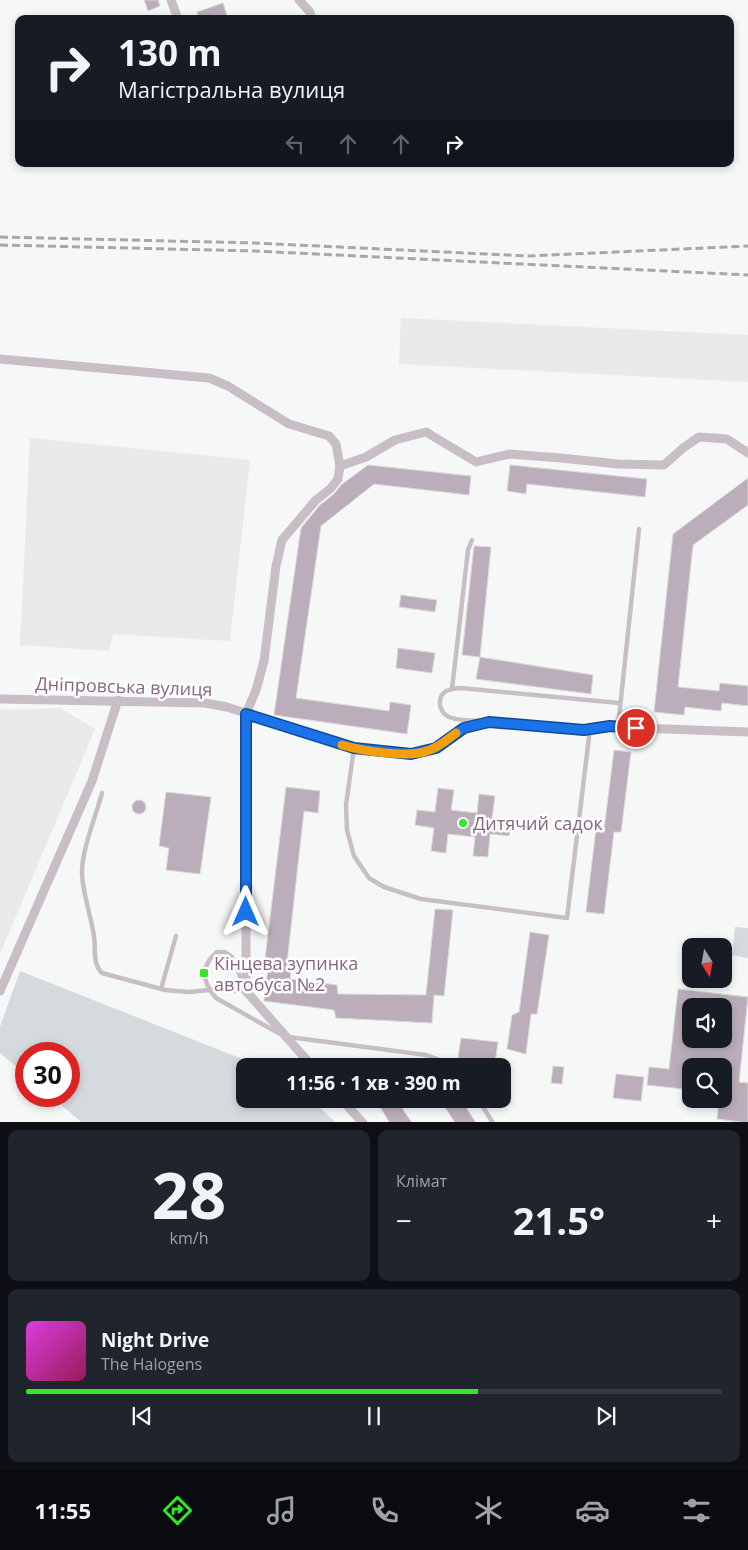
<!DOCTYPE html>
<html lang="uk">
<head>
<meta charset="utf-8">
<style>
	:root { --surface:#171b24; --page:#20242c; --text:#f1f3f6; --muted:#9ea1a6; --line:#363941; --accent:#34e529 }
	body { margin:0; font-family:"Open Sans",sans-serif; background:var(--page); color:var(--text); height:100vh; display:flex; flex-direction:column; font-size:19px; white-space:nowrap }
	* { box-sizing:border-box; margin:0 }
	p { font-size:16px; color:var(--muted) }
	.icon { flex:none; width:28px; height:28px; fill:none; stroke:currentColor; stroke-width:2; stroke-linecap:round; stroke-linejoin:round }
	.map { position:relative; height:1122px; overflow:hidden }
	.sheet { display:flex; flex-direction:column; gap:8px; padding:8px; background:#0d0f14; flex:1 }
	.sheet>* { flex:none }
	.guide { position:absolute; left:15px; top:15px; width:719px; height:152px; border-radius:10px; box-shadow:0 2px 8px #0003; background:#171b24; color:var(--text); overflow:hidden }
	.needle { width:32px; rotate:169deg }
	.fabs { position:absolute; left:682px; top:938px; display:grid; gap:10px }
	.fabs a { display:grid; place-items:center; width:50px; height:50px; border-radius:10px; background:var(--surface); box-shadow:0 2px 8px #0003; font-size:25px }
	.speed { position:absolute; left:15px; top:1042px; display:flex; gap:10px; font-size:25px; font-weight:700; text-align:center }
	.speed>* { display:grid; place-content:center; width:65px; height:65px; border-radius:50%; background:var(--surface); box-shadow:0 2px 8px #0003; line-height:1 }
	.speed .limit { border:8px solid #d22; background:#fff; color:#111 }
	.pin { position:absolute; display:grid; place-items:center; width:42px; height:42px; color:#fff; margin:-21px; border:2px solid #fff; border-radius:50%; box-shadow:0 1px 5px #0007 }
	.me { position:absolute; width:55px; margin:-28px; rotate:0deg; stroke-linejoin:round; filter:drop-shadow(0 0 4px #0008) }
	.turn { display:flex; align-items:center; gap:18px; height:105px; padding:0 20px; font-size:22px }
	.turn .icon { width:65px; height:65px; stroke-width:2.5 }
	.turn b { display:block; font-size:35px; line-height:42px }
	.lanes { display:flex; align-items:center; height:48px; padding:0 20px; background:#0003; justify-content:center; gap:25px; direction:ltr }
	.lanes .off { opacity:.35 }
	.big { font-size:38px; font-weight:700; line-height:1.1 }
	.sheet .card { flex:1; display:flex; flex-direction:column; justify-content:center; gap:8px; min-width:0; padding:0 18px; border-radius:10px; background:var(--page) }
	.sheet .dial { align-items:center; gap:0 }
	.dial b { font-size:65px; line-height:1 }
	.song { display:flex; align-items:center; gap:15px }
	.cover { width:60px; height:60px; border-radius:8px; background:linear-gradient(135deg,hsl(300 70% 55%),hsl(330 70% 35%)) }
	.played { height:5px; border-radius:2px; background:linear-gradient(90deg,var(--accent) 65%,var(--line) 65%) }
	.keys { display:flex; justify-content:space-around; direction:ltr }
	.heat { display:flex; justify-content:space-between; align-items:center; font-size:28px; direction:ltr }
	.sheet .tiles { flex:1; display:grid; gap:8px; grid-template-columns:1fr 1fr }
	.card:last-child { grid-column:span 2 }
	.trip { position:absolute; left:236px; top:1058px; width:275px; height:50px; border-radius:10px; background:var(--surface); box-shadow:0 2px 8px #0003; font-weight:700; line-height:50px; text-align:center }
	.menu { display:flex; height:80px; justify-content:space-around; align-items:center; background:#090b0e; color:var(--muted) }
	.menu .icon { width:35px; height:35px }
	.menu .current { color:var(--accent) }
	.menu b { font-size:22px; color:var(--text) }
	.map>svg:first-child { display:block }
</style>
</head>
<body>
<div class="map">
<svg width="748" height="1123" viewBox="0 0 748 1123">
	<rect width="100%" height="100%" fill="#f5f8f7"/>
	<!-- built -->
	<g fill="#e8e9e9">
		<polygon points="401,318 748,335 748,382 399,364"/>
		<polygon points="30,438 250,460 230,641 113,634 109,651 20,645"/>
		<polygon points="60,708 95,729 0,954 0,710"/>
	</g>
	<!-- green -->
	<g fill="#d4dadd">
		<polygon points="735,927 748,928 748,958 732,955"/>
		<polygon points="20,971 260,1066 245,1066 245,1099 311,1099 335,1122 81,1122 51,1096 69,1096 69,1054 26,1054 26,1075 0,1053 0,1027"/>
	</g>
	<!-- building -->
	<g fill="#bbaeba" stroke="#d8dad9" fill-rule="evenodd">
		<polygon points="144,0 158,0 160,6 148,11"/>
		<polygon points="223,3 228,19 199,19 197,12"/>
		<polygon points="368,465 471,476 469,495 374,484 321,526 296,698 389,711 390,702 411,705 407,734 274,715 301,528 320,505 334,494 341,485"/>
		<polygon points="510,465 647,479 645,497 527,484 526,494 507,491"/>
		<polygon points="748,478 748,505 693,545 678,687 719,691 720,683 748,686 748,706 722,703 721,711 685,707 684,715 654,712 673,534"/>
		<polygon points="474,546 491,547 480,657 462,655"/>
		<polygon points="401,595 437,600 435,612 399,607"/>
		<polygon points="398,648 435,653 432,673 396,668"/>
		<polygon points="480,657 593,675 591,694 476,679"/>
		<polygon points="614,750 631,752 621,832 614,832 604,914 586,912 596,829 604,830"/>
		<polygon points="286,787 320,791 318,813 304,811 287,962 292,962 290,979 337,985 338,994 426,995 435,909 453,910 444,996 434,995 432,1023 336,1018 334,1010 264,1001 269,960 265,959"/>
		<polygon points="438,788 454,790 451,810 477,813 479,794 495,796 492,818 511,820 509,836 490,834 488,857 473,856 475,837 448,834 446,853 431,851 434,828 415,825 417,810 435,812"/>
		<polygon points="166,792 211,797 200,874 166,870 169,848 159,846"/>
		<circle cx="139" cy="807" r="7"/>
		<polygon points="530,932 549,935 537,1014 531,1014 526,1054 507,1049 512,1015 519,1012"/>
		<path d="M678,989L748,997L739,1082L748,1083V1123L717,1119L719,1099H724V1066L686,1063L683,1089L647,1085L649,1067L669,1069ZM691,1006H724V1039H691Z"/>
		<polygon points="461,1038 498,1042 495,1063 458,1058"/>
		<polygon points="553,1066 564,1067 562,1084 551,1083"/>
		<polygon points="616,1074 644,1077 641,1101 613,1098"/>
		<polygon points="382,1099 396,1099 412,1123 390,1123 377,1102"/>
		<polygon points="458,1099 461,1099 476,1123 455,1123 445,1107"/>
	</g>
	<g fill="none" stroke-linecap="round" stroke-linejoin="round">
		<!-- service -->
		<g stroke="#c8bfc6" stroke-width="4.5">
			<polyline points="452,689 468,550 472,540"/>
			<path d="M480,721C471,720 458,721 449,717C439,712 436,698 446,691C451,689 456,688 461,688L619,703"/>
			<polyline points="618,727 639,529"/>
			<polyline points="354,748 346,805 347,830 354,856 369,878 384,887 421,899 567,918 590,729"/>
			<path d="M102,793C96,816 82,849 82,872C82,891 91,916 94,936C96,949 92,963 102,973L165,990L189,992L209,990L246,991L232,957L225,952H217C200,966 202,982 216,998L280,1034"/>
			<polyline points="161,989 176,936"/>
			<polyline points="289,1037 426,1055 457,1066"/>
			<polyline points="478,1099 493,1123"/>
		</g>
		<!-- minor -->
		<g stroke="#c8bfc6" stroke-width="9">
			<polyline points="171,0 178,19"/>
			<polyline points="299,0 310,12 312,19"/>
			<polyline points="0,359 209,378 228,386 289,424 329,436 336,444 340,466 338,479 330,489 316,500 282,540 276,566 264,661 256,690 246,714 246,991 312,1066"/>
			<polyline points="340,466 366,457 395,440 426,432 476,462 509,454 561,458 618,464 664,465 683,448 699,437 727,439 748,453"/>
			<polyline points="0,699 205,703 227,707 354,748 411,754 435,748 464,728 489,722 584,730 610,727 748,732"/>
			<polyline points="0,991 92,781 118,700"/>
			<polyline points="341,1099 363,1123"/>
		</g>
		<!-- rail -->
		<g stroke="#afa2ad" stroke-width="3" stroke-dasharray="8 4" stroke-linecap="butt">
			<polyline points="0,237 255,243 528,256 748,246"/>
			<polyline points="0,245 254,251 748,275"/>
		</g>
	</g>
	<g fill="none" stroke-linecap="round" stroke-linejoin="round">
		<defs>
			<polyline id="route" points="246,912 246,714 354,748 411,754 436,748 464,728 489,722 584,730 610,726 636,728"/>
		</defs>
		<!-- route casing -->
		<use href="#route" stroke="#114b97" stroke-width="12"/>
		<!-- route -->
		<use href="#route" stroke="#1a73e8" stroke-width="9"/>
		<!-- slow -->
		<path stroke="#f59e0b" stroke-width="9" d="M342,745C362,751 407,758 427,751C438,748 447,740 456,733"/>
	</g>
	<!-- markers -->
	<g fill="#34e529" stroke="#fff" stroke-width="2">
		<circle cx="463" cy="823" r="5"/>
		<rect x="199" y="968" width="10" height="10" rx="2.5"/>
	</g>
	<g text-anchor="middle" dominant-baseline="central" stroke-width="5" stroke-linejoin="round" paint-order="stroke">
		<!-- street labels -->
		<g font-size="18" fill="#866782" stroke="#fff">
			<text transform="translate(124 686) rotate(2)">Дніпровська вулиця</text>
		</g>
		<!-- poi labels -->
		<g font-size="18" fill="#866782" stroke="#fff" text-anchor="start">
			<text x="473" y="823">Дитячий садок</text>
			<text x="214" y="963">Кінцева зупинка<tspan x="214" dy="21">автобуса №2</tspan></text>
		</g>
	</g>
</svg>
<div class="fabs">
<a><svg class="needle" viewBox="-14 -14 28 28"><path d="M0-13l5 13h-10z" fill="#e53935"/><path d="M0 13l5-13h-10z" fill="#9ea1a6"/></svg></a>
<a><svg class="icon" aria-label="sound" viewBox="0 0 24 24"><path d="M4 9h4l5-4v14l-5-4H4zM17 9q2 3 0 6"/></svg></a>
<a><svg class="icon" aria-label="search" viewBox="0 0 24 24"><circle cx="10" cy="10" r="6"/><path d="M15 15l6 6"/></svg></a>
</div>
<div class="speed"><div class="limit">30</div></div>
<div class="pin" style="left:636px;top:728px;background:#d93025"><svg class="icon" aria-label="arrive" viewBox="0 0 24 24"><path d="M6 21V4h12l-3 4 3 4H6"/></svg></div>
<svg class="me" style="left:246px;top:912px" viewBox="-20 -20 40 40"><path d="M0-17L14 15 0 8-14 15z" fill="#1a73e8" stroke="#fff" stroke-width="4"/></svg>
<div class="trip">11:56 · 1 хв · 390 m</div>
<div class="guide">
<div class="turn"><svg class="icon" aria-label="right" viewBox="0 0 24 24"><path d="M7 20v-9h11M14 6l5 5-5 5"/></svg><div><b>130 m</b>Магістральна вулиця</div></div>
<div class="lanes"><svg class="icon off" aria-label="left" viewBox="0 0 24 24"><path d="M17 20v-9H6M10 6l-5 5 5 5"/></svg><svg class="icon off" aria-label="ahead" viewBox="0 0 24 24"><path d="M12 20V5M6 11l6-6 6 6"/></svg><svg class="icon off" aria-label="ahead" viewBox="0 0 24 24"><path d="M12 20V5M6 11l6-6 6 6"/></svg><svg class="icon" aria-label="right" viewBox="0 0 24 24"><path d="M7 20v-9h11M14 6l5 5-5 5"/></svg></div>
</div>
</div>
<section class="sheet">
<div class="tiles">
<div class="card dial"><b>28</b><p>km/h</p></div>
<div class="card"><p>Клімат</p>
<div class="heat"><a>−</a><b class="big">21.5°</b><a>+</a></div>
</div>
<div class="card">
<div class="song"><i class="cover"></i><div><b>Night Drive</b><p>The Halogens</p></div></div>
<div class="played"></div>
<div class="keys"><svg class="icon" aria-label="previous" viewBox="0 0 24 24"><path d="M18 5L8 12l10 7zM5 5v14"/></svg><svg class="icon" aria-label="pause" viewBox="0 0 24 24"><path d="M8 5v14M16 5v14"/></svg><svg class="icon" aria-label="next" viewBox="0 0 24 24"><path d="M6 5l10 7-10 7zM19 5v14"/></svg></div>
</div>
</div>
</section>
<nav class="menu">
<b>11:55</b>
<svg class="icon current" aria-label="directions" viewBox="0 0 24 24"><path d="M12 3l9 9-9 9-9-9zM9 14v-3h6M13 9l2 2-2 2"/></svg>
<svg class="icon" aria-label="music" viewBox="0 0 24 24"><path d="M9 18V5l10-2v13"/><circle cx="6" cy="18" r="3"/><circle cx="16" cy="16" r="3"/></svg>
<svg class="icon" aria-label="phone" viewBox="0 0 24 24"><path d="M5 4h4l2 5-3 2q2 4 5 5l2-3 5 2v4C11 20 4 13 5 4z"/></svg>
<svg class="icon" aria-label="climate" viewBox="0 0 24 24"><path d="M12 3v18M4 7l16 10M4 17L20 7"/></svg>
<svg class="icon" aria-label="car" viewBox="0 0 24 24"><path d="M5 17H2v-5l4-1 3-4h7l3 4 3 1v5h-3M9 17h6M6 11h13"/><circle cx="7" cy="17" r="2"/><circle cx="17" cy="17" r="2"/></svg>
<svg class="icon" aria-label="filters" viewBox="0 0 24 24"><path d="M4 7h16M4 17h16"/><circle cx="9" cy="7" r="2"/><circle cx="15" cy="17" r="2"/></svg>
</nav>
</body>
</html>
